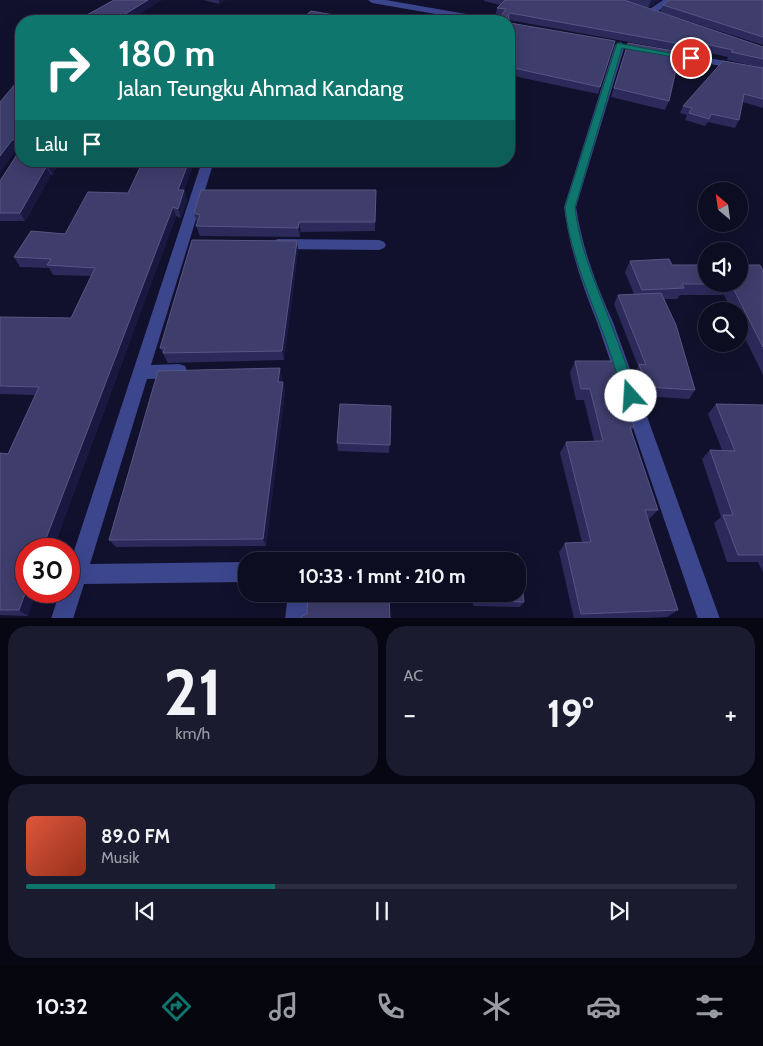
<!DOCTYPE html>
<html lang="id">
<head>
<meta charset="utf-8">
<style>
	:root { --surface:#0d0d22; --page:#1b1b2f; --text:#f1f3f6; --muted:#9a9ca5; --line:#2d2d40; --accent:#0f766e }
	body { margin:0; font-family:Cabin,sans-serif; background:var(--page); color:var(--text); height:100vh; display:flex; flex-direction:column; font-size:19px; white-space:nowrap }
	* { box-sizing:border-box; margin:0 }
	p { font-size:16px; color:var(--muted) }
	.icon { flex:none; width:28px; height:28px; fill:none; stroke:currentColor; stroke-width:2; stroke-linecap:round; stroke-linejoin:round }
	.map { position:relative; height:618px; overflow:hidden }
	.sheet { display:flex; flex-direction:column; gap:8px; padding:8px; background:#070713; flex:1 }
	.sheet>* { flex:none }
	.top-card { position:absolute; left:15px; top:15px; width:500px; height:152px; border-radius:20px; box-shadow:0 5px 20px #0002,0 0 0 1px var(--line); background:#0f766e; color:#fff; overflow:hidden }
	.needle { width:32px; rotate:331deg }
	.buttons { position:absolute; left:698px; top:182px; display:grid; gap:10px }
	.buttons a { display:grid; place-items:center; width:50px; height:50px; border-radius:50%; background:var(--surface); box-shadow:0 5px 20px #0002,0 0 0 1px var(--line); font-size:25px }
	.speed { position:absolute; left:15px; top:538px; display:flex; gap:10px; font-size:25px; font-weight:700; text-align:center }
	.speed>* { display:grid; place-content:center; width:65px; height:65px; border-radius:50%; background:var(--surface); box-shadow:0 5px 20px #0002,0 0 0 1px var(--line); line-height:1 }
	.speed .limit { border:8px solid #d22; background:#fff; color:#111 }
	.pin { position:absolute; display:grid; place-items:center; width:42px; height:42px; color:#fff; margin:-21px; border:2px solid #fff; border-radius:50%; box-shadow:0 1px 5px #0007 }
	.me { position:absolute; width:55px; margin:-28px; rotate:341deg; stroke-linejoin:round; filter:drop-shadow(0 0 4px #0008) }
	.turn { display:flex; align-items:center; gap:18px; height:105px; padding:0 20px; font-size:22px }
	.turn .icon { width:65px; height:65px; stroke-width:2.5 }
	.turn b { display:block; font-size:35px; line-height:42px }
	.then { display:flex; align-items:center; height:48px; padding:0 20px; background:#0003; gap:10px; font-size:19px }
	.big { font-size:38px; font-weight:700; line-height:1.1 }
	.sheet .widget { flex:1; display:flex; flex-direction:column; justify-content:center; gap:8px; min-width:0; padding:0 18px; border-radius:20px; background:var(--page) }
	.sheet .dial { align-items:center; gap:0 }
	.dial b { font-size:65px; line-height:1 }
	.song { display:flex; align-items:center; gap:15px }
	.cover { width:60px; height:60px; border-radius:8px; background:linear-gradient(135deg,hsl(10 70% 55%),hsl(10 70% 35%)) }
	.played { height:5px; border-radius:2px; background:linear-gradient(90deg,var(--accent) 35%,var(--line) 35%) }
	.keys { display:flex; justify-content:space-around; direction:ltr }
	.heat { display:flex; justify-content:space-between; align-items:center; font-size:28px; direction:ltr }
	.sheet .tiles { flex:1; display:grid; gap:8px; grid-template-columns:1fr 1fr }
	.widget:last-child { grid-column:span 2 }
	.trip { position:absolute; left:238px; top:552px; width:288px; height:50px; border-radius:20px; background:var(--surface); box-shadow:0 5px 20px #0002,0 0 0 1px var(--line); font-weight:700; line-height:50px; text-align:center }
	.dock { display:flex; height:80px; justify-content:space-around; align-items:center; background:#05050e; color:var(--muted) }
	.dock .icon { width:35px; height:35px }
	.dock .selected { color:var(--accent) }
	.dock b { font-size:22px; color:var(--text) }
	.map>svg:first-child { display:block }
</style>
</head>
<body>
<div class="map">
<svg width="763" height="619" viewBox="0 0 763 619">
	<rect width="100%" height="100%" fill="#11112d"/>
	<g fill="none" stroke-linecap="round" stroke-linejoin="round">
		<!-- minor -->
		<g fill="#3b468d" fill-rule="evenodd">
			<polygon points="368,0 386,0 489,18 493,21 476,21 372,3"/>
			<polygon points="663,0 673,0 653,15 647,15 647,11"/>
			<path d="M620,42L625,45L576,207C582,247 596,285 613,322L720,619H698L597,322C582,285 569,247 564,207L615,45Z"/>
			<polygon points="660,49 763,68 763,74 657,54 655,52"/>
			<polygon points="202,161 214,161 151,365 179,364 185,366 187,371 185,376 179,378 147,379 90,564 246,562 246,582 84,584 73,619 51,619 60,591 69,591 69,566"/>
			<polygon points="278,239 379,240 384,242 386,245 384,248 379,250 278,249 273,247 271,244 273,241"/>
			<polygon points="288,594 308,594 307,619 285,619"/>
		</g>
	</g>
	<!-- wall -->
	<g fill="#2b2a5a">
		<polygon points="203,0 225,0 219,4"/>
		<polygon points="484,0 624,0 763,47 763,68 727,60 728,57 680,46 678,51 509,20 510,23 615,41 598,94 509,75 509,21 501,16 496,14 497,8 500,5 484,1"/>
		<polygon points="624,0 660,0 648,8"/>
		<polygon points="763,0 763,45 660,12 663,5"/>
		<polygon points="628,43 669,101 665,110 611,97"/>
		<polygon points="763,68 763,108 743,102 739,120 735,128 708,122 705,126 685,120 687,115 680,113 683,106"/>
		<polygon points="21,77 21,161 59,161 53,175 51,175 25,221 0,221 0,181 18,153 18,148 17,148 0,172"/>
		<polygon points="184,190 187,200 181,218 176,216 53,549 26,549 28,616 0,615 0,453 8,454 35,395 0,394 0,317 71,318 91,276 53,275 49,268 20,267 14,257 65,234 128,193"/>
		<polygon points="376,190 375,231 301,232 300,237 200,236 196,226 197,223 194,213"/>
		<polygon points="297,241 298,251 284,360 168,363 160,348"/>
		<polygon points="630,261 672,265 763,270 763,375 739,326 739,311 732,311 724,295 680,295 677,299 664,299 695,390 689,399 642,396 634,374 638,366 614,304 618,295 634,294 625,272"/>
		<polygon points="575,361 626,382 623,389 634,427 631,431 658,510 648,520 678,610 667,617 622,619 574,619 559,552 565,543 582,542 560,453 566,442 594,441 584,400 576,400 570,373"/>
		<polygon points="282,377 281,382 283,382 285,391 266,546 116,547 109,540"/>
		<polygon points="716,404 763,405 763,572 758,562 727,562 714,523 721,517 702,459 710,450 722,450 708,414"/>
		<polygon points="391,406 389,453 338,451 337,443"/>
		<polygon points="472,553 518,554 524,602 520,607 473,606 472,594 516,594 516,561 470,561 470,559"/>
	</g>
	<!-- shaded-wall -->
	<g fill="#191841">
		<polygon points="148,0 162,0 129,21 114,21"/>
		<polygon points="219,0 225,0 219,4"/>
		<polygon points="652,0 660,0 648,8 651,1"/>
		<polygon points="16,139 21,147 17,148 0,172 0,156 12,140"/>
		<polygon points="51,161 59,161 53,175 48,167"/>
		<polygon points="189,161 195,161 181,200 178,190"/>
		<polygon points="46,167 51,175 25,221 20,213"/>
		<polygon points="184,190 187,200 181,218 178,209"/>
		<polygon points="173,207 176,216 53,549 42,549"/>
		<polygon points="299,222 301,232 300,237 298,228"/>
		<polygon points="297,241 298,251 284,360 282,351"/>
		<polygon points="280,368 282,377 280,391 278,382"/>
		<polygon points="283,382 285,391 266,546 263,539"/>
		<polygon points="26,591 37,591 28,616 19,610"/>
	</g>
	<!-- building -->
	<g fill="#3e3d6c" stroke="#575683">
		<polygon points="114,0 148,0 114,21 62,21 66,17 85,16"/>
		<polygon points="505,0 624,0 763,47 763,59 731,52 733,50 682,39 681,44 510,13 508,15 510,23 615,41 600,87 509,67 509,21 497,21 506,9 497,8"/>
		<polygon points="669,0 763,0 763,37 663,5"/>
		<polygon points="311,11 351,18 347,21 299,21"/>
		<polygon points="628,43 680,52 669,101 614,88"/>
		<polygon points="723,61 763,68 763,99 744,94 739,120 711,114 709,119 689,113 692,108 683,106"/>
		<polygon points="21,77 21,161 51,161 48,167 46,167 20,213 0,213 0,181 18,153 18,141 16,139 12,140 0,156 0,102"/>
		<polygon points="143,161 189,161 178,190 184,190 178,209 173,207 42,549 26,549 26,591 19,610 0,610 0,453 8,454 39,387 0,386 0,317 71,318 95,268 47,265 51,259 14,257 31,231 65,234 88,192 128,193"/>
		<polygon points="201,190 376,190 375,222 299,222 298,228 196,226 200,215 194,213"/>
		<polygon points="192,240 297,241 282,351 163,353 165,348 160,348"/>
		<polygon points="669,259 672,265 706,265 706,284 739,284 739,265 760,265 763,270 763,347 731,284 682,284 684,288 642,290 630,261"/>
		<polygon points="661,293 676,325 695,390 647,387 639,364 646,365 618,295"/>
		<polygon points="575,361 619,361 626,382 621,382 634,427 630,427 658,510 645,510 678,610 581,614 565,543 591,542 566,442 603,441 590,389 581,389"/>
		<polygon points="280,368 278,382 283,382 263,539 109,540 158,371"/>
		<polygon points="340,404 391,406 390,445 337,443"/>
		<polygon points="716,404 763,405 763,555 738,555 723,515 733,515 710,450 735,451"/>
		<polygon points="388,552 388,561 304,561 305,556"/>
		<polygon points="472,553 518,554 524,602 476,600 475,594 516,594 516,561 473,561"/>
		<polygon points="308,594 389,594 390,619 301,619 302,616 307,614"/>
	</g>
	<!-- route -->
	<path fill="#0f766e" stroke="#0a4d48" d="M617,43L695,58L691,60L622,48L575,207C579,248 597,286 611,324C620,348 629,372 637,396L635,400L631,402L626,400L624,396C616,372 609,347 599,322C585,285 569,247 565,207Z"/>
</svg>
<div class="buttons">
<a><svg class="needle" viewBox="-14 -14 28 28"><path d="M0-13l5 13h-10z" fill="#e53935"/><path d="M0 13l5-13h-10z" fill="#9a9ca5"/></svg></a>
<a><svg class="icon" aria-label="sound" viewBox="0 0 24 24"><path d="M4 9h4l5-4v14l-5-4H4zM17 9q2 3 0 6"/></svg></a>
<a><svg class="icon" aria-label="search" viewBox="0 0 24 24"><circle cx="10" cy="10" r="6"/><path d="M15 15l6 6"/></svg></a>
</div>
<div class="speed"><div class="limit">30</div></div>
<div class="pin" style="left:691px;top:58px;background:#d93025"><svg class="icon" aria-label="arrive" viewBox="0 0 24 24"><path d="M6 21V4h12l-3 4 3 4H6"/></svg></div>
<svg class="me" style="left:631px;top:396px" viewBox="-20 -20 40 40"><circle r="19" fill="#fff"/><path d="M0-13L10 11 0 6-10 11z" fill="#0f766e"/></svg>
<div class="trip">10:33 · 1 mnt · 210 m</div>
<div class="top-card">
<div class="turn"><svg class="icon" aria-label="right" viewBox="0 0 24 24"><path d="M7 20v-9h11M14 6l5 5-5 5"/></svg><div><b>180 m</b>Jalan Teungku Ahmad Kandang</div></div>
<div class="then">Lalu<svg class="icon" aria-label="arrive" viewBox="0 0 24 24"><path d="M6 21V4h12l-3 4 3 4H6"/></svg></div>
</div>
</div>
<section class="sheet">
<div class="tiles">
<div class="widget dial"><b>21</b><p>km/h</p></div>
<div class="widget"><p>AC</p>
<div class="heat"><a>−</a><b class="big">19°</b><a>+</a></div>
</div>
<div class="widget">
<div class="song"><i class="cover"></i><div><b>89.0 FM</b><p>Musik</p></div></div>
<div class="played"></div>
<div class="keys"><svg class="icon" aria-label="previous" viewBox="0 0 24 24"><path d="M18 5L8 12l10 7zM5 5v14"/></svg><svg class="icon" aria-label="pause" viewBox="0 0 24 24"><path d="M8 5v14M16 5v14"/></svg><svg class="icon" aria-label="next" viewBox="0 0 24 24"><path d="M6 5l10 7-10 7zM19 5v14"/></svg></div>
</div>
</div>
</section>
<nav class="dock">
<b>10:32</b>
<svg class="icon selected" aria-label="directions" viewBox="0 0 24 24"><path d="M12 3l9 9-9 9-9-9zM9 14v-3h6M13 9l2 2-2 2"/></svg>
<svg class="icon" aria-label="music" viewBox="0 0 24 24"><path d="M9 18V5l10-2v13"/><circle cx="6" cy="18" r="3"/><circle cx="16" cy="16" r="3"/></svg>
<svg class="icon" aria-label="phone" viewBox="0 0 24 24"><path d="M5 4h4l2 5-3 2q2 4 5 5l2-3 5 2v4C11 20 4 13 5 4z"/></svg>
<svg class="icon" aria-label="climate" viewBox="0 0 24 24"><path d="M12 3v18M4 7l16 10M4 17L20 7"/></svg>
<svg class="icon" aria-label="car" viewBox="0 0 24 24"><path d="M5 17H2v-5l4-1 3-4h7l3 4 3 1v5h-3M9 17h6M6 11h13"/><circle cx="7" cy="17" r="2"/><circle cx="17" cy="17" r="2"/></svg>
<svg class="icon" aria-label="filters" viewBox="0 0 24 24"><path d="M4 7h16M4 17h16"/><circle cx="9" cy="7" r="2"/><circle cx="15" cy="17" r="2"/></svg>
</nav>
</body>
</html>
